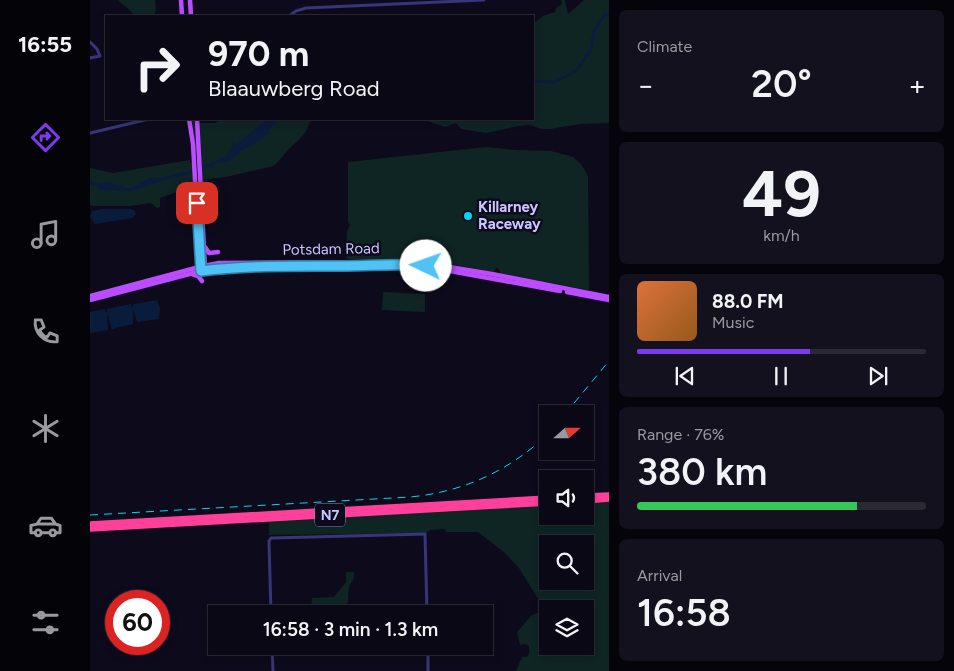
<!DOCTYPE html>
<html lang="en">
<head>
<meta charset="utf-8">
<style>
	:root { --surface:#0a0814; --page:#13111d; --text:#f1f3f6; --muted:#999aa0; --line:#2a2934; --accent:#7c3aed }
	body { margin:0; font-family:Figtree,sans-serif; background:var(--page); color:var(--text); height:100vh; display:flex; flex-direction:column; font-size:19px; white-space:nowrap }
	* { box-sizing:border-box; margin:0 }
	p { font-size:16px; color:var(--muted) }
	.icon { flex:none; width:28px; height:28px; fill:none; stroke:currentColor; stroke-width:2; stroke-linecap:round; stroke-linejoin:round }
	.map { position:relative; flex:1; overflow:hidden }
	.drawer { display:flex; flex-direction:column; gap:10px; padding:10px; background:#06040b; width:345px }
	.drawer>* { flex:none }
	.hud { position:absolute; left:15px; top:15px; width:429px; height:105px; border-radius:0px; box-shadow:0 2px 8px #0003,0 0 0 1px var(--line); background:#0a0814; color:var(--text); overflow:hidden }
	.needle { width:32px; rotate:69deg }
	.tools { position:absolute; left:449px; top:405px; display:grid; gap:10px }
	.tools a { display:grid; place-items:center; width:55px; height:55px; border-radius:0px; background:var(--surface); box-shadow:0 2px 8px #0003,0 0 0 1px var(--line); font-size:25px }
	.speed { position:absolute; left:15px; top:590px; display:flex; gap:10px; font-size:25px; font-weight:700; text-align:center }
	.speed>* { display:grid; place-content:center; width:65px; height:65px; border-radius:50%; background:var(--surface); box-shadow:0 2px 8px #0003,0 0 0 1px var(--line); line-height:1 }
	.speed .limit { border:8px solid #d22; background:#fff; color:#111 }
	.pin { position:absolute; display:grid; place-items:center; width:42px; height:42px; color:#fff; margin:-21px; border-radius:10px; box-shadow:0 2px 8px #0006 }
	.me { position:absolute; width:55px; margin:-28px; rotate:273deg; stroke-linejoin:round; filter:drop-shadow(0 0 4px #0008) }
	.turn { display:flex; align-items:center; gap:18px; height:105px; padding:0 20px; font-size:22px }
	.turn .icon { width:65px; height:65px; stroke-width:2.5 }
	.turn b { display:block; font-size:35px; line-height:42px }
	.big { font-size:38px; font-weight:600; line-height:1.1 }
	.drawer .tile { flex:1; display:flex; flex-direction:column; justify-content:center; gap:8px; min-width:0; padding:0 18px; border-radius:8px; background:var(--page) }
	.drawer .dial { align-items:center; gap:0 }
	.dial b { font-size:65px; line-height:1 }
	.song { display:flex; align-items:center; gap:15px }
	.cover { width:60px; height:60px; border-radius:8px; background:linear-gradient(135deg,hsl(20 70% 55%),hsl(30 70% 35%)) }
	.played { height:5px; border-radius:2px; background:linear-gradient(90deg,var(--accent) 60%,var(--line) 60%) }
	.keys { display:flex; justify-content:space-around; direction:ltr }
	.heat { display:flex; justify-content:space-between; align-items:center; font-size:28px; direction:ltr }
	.charge { height:8px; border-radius:4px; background:linear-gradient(90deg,#34c759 76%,var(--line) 0) }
	.trip { position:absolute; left:118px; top:605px; width:285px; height:50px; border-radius:0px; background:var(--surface); box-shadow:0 2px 8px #0003,0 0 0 1px var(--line); font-weight:600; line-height:50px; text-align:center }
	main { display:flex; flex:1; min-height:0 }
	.menu { display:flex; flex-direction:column; width:90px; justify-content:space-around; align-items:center; background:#040308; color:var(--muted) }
	.menu .icon { width:35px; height:35px }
	.menu .selected { color:var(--accent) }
	.menu b { font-size:22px; color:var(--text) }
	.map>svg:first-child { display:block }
</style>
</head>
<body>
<main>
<nav class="menu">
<b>16:55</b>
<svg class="icon selected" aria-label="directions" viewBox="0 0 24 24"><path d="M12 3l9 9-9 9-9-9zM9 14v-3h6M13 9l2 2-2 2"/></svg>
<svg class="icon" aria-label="music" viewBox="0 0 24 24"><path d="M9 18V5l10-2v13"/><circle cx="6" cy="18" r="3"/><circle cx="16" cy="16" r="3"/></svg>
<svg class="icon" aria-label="phone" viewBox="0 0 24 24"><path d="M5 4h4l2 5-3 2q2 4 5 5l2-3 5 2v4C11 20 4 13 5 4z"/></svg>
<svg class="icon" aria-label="climate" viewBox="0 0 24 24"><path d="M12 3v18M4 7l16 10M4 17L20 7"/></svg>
<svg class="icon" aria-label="car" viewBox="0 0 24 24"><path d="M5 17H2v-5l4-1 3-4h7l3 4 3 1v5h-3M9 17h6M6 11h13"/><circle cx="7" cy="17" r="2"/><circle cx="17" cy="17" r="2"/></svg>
<svg class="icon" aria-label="filters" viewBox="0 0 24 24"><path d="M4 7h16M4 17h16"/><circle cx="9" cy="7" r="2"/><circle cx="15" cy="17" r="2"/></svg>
</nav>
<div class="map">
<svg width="519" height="671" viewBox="0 0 519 671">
	<rect width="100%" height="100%" fill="#0d0b1b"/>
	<!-- green -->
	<g fill="#0e2524" fill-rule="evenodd">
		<polygon points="28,0 65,0 66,11 63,16 46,16"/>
		<polygon points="471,0 475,0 478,14 494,0 519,0 519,123 490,124 460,129 451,129 440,125 428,126 396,133 371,129 366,123 355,127 332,119 442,119 443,24 453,16 465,12 466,8 472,4"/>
		<path d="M100,119H106L107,123H124L133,119H221C214,138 210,138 197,151C192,157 189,162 183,166L136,177L118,179L112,186L107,151L104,152Z"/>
		<path d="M396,147L426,150L461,151L483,157L491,164L498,176L499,289L498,290L414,274L410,273L409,269L406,268L404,272L348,262V258C319,261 287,259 258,259L256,258L257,232L260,225L258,222V162Z"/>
		<polygon points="100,160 100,163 103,163 104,184 101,187 70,198 70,207 66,208 64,205 60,203 41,206 4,206 0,205 0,168 23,173"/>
		<polygon points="293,292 335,294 335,312 292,310"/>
		<path d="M519,501V671H426L432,657H437L439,654V646L435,644L430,645L427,632L442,615L455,610L429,568L415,553L388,532H356L355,529L340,530L337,533L179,535V520L457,504L458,516H495V502ZM458,544H495V581H458ZM458,609H495V646H458Z"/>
		<path d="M256,572H264C264,584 261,580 259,588C256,598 262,597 254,610H221L222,598L244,597L256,582Z"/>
	</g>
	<!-- water -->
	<g fill="#0a1c3b">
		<path d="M177,119H187L186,124L179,129V133L161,146L153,149L140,161L127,163L123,167H117C121,161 125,162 131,159C137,156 142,148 144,142L146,145Z"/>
		<polygon points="92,172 96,172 98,174 69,182 42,191 11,190 5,185 0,186 0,180 7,184 19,182 38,188 47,185 59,178 76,177"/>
		<polygon points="11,209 41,209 44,210 46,214 42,218 5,224 0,217 2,211"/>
		<polygon points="67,300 70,308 69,319 47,322 43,310 43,324 22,329 18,316 17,316 18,330 0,333 0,312 14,309 17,313 17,309 41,304 42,308 44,304"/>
	</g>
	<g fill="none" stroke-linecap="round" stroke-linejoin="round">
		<!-- river -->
		<g stroke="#0a1c3b" stroke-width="3">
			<polyline points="442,81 465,82 486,71 501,50 504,31 514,15 519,14"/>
			<polyline points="95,174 119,165"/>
		</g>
		<!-- tertiary -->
		<g stroke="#38357a" stroke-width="3">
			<polyline points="199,16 206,11 216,8 394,0"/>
			<polyline points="0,42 7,49 10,56 0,58"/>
			<polyline points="0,133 59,119"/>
			<polyline points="181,614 179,541 181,538 335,534 337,614"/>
			<polyline points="182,646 183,671"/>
			<polyline points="338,646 338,671"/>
		</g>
		<!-- primary -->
		<g stroke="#bc4cff" stroke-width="4.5">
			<polyline points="91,0 92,16"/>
			<polyline points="100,0 101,16"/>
			<polyline points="99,119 103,144 110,269"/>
			<polyline points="107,119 115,267"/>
			<polyline points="115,247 119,253 128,252"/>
			<polyline points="102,274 108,276 112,281"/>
			<polyline points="328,275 329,269 335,267"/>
			<polyline points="477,292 519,300"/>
			<polyline points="0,296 113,266 129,263 329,262 402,274 519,297"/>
			<polyline points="0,300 111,271 141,268 209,266 327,265 470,291"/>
		</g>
		<!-- motorway -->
		<g stroke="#ff409b" stroke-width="5.5">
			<polyline points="495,496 519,495"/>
			<polyline points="495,501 519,499"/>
			<polyline points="0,524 458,498"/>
			<polyline points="0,529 458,503"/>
		</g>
		<!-- rail -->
		<g stroke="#00d7f0" stroke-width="1" stroke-dasharray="8 6" stroke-linecap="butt">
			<polyline points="475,414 519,361"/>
			<path d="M0,515L320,497C373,492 419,471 458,434"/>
		</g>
	</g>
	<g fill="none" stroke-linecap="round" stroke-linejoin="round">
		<defs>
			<path id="route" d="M107,203L111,271C159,265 207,266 256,266C282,266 309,263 336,266"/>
		</defs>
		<!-- route casing -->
		<use href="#route" stroke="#337fa1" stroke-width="12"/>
		<!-- route -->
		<use href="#route" stroke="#4fc3f7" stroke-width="9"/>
	</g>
	<!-- markers -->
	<circle fill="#00d7f0" stroke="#0d0b1b" stroke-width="2" cx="378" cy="216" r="5"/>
	<g text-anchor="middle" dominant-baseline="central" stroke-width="5" stroke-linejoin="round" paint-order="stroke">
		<!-- shield labels -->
		<rect fill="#0d0b1b" stroke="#928dbb" stroke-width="1" x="225" y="503.5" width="30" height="23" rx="4"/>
		<g font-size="14" font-weight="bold" fill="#cbc5ff">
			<text x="240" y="515">N7</text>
		</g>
		<!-- poi labels -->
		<g font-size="15" font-weight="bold" fill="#cbc5ff" stroke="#0d0b1b" text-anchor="start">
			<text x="388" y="207">Killarney<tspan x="388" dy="17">Raceway</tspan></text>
		</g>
		<!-- street labels -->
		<g font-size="15" fill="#cbc5ff" stroke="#0d0b1b">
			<text transform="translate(241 249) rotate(-1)">Potsdam Road</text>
		</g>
	</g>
</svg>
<div class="tools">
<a><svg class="needle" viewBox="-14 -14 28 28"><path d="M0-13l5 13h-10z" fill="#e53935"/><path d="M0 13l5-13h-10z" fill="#999aa0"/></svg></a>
<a><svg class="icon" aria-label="sound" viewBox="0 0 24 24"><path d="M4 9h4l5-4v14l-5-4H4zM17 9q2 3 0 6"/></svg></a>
<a><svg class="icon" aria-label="search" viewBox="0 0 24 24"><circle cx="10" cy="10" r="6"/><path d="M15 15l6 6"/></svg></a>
<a><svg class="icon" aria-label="layers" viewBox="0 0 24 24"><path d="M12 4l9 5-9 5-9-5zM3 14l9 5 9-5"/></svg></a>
</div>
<div class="speed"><div class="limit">60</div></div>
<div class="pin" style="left:107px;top:203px;background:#d93025"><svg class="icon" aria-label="arrive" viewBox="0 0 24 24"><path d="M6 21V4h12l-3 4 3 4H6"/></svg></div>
<svg class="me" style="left:336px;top:266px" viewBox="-20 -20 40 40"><circle r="19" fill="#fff"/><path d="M0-13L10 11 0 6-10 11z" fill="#4fc3f7"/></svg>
<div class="trip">16:58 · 3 min · 1.3 km</div>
<div class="hud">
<div class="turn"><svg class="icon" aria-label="right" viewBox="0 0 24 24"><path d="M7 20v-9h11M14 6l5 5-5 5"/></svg><div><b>970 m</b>Blaauwberg Road</div></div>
</div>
</div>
<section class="drawer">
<div class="tile"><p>Climate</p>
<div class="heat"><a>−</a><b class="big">20°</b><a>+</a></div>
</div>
<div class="tile dial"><b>49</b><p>km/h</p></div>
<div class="tile">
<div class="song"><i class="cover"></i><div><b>88.0 FM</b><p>Music</p></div></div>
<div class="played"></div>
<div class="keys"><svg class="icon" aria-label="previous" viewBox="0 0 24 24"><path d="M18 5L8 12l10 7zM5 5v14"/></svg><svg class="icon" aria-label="pause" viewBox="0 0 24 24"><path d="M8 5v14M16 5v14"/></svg><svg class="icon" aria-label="next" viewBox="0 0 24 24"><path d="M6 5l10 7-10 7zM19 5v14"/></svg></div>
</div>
<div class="tile"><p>Range · 76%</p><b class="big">380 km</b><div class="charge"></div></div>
<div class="tile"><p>Arrival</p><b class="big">16:58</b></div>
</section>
</main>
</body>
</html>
